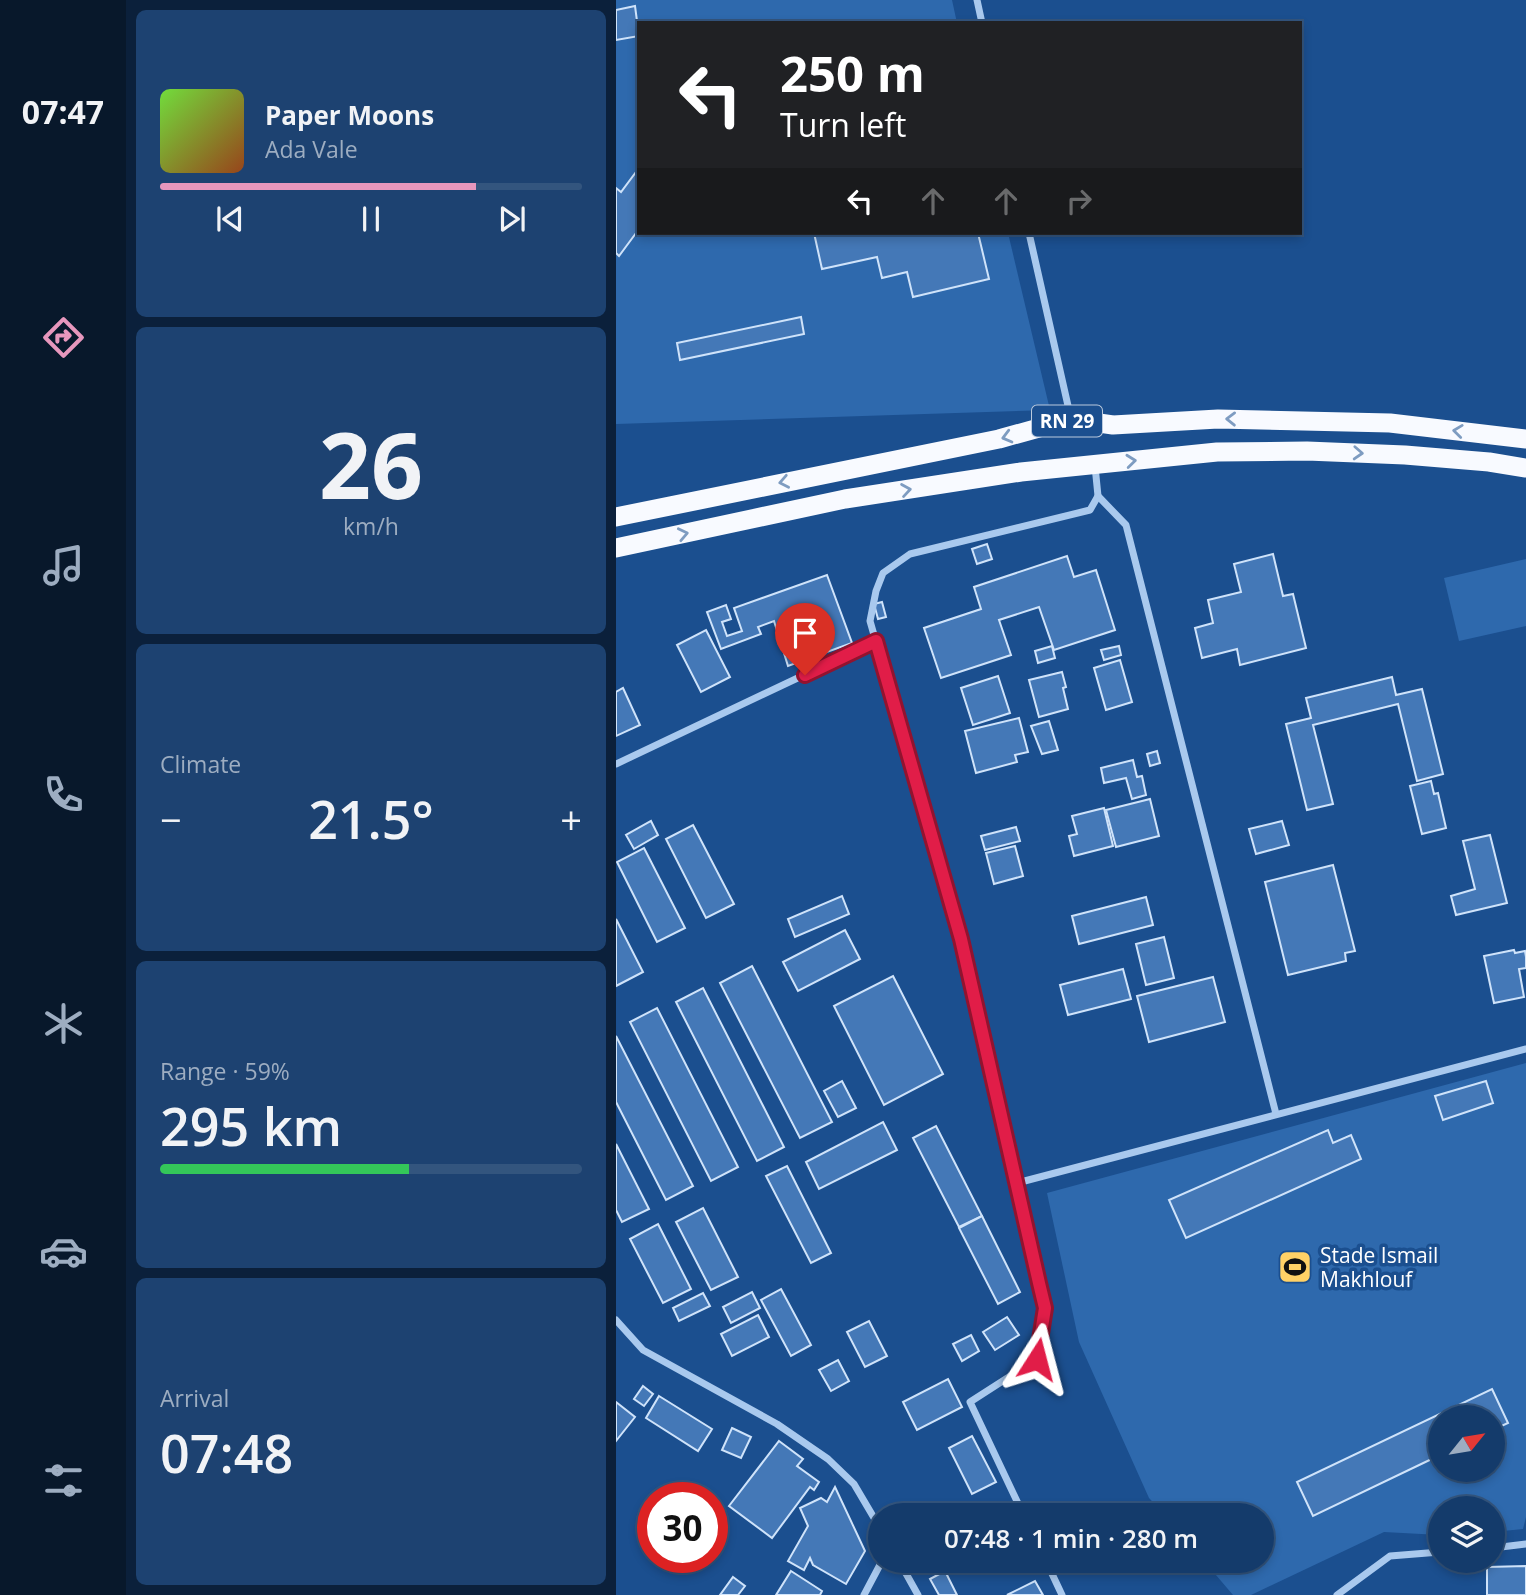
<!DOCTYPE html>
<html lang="en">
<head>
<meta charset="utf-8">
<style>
	:root { --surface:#143b6b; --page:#1d4271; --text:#f1f3f6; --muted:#9dadc1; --line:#33557e; --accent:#e797bd }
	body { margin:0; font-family:"Open Sans",sans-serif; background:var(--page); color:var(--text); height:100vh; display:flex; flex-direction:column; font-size:26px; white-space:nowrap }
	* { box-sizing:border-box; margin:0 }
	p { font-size:23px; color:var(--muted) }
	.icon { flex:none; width:38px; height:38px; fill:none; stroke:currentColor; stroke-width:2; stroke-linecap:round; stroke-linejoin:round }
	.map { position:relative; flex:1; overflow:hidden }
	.side { display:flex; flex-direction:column; gap:10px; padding:10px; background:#0b203b; width:490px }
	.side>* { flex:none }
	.hud { position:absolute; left:21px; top:21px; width:665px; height:214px; border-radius:0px; box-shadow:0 4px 10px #0003,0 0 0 2px var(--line); background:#202124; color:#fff; overflow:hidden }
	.needle { width:46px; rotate:60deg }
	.buttons { position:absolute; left:812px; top:1405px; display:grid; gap:14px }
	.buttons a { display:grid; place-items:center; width:77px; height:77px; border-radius:50%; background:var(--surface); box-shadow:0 4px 10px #0003,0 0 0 2px var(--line); font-size:35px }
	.speed { position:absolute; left:21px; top:1482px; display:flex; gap:14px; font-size:35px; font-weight:700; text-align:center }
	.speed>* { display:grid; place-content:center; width:91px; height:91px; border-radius:50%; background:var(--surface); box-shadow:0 4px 10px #0003,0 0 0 2px var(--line); line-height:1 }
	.speed .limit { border:10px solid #d22; background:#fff; color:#111 }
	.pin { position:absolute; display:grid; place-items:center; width:60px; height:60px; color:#fff; margin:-72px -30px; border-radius:50% 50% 50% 0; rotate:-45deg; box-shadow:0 0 7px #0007 }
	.pin .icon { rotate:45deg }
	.me { position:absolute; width:77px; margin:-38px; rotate:9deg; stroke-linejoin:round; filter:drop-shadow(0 0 5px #0008) }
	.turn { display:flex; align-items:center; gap:24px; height:147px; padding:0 28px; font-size:32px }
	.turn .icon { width:91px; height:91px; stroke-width:2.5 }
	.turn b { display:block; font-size:49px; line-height:60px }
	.lanes { display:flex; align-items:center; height:66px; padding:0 28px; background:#0003; justify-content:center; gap:35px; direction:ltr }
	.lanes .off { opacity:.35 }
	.big { font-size:52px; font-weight:600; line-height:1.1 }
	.side .card { flex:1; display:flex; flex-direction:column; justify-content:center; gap:10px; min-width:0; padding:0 24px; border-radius:10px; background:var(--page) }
	.side .dial { align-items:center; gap:0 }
	.dial b { font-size:91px; line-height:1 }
	.song { display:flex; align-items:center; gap:21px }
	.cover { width:84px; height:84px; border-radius:10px; background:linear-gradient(135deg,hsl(100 70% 55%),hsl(20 70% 35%)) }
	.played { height:7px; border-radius:4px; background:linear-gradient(90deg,var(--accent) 75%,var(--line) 75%) }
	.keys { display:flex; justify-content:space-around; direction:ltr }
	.heat { display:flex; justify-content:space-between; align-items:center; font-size:38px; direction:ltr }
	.charge { height:10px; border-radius:5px; background:linear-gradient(90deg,#34c759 59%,var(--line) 0) }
	.trip { position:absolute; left:252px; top:1503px; width:406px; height:70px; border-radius:35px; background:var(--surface); box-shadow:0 4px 10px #0003,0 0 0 2px var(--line); font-weight:600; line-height:70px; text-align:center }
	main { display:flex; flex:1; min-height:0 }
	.dock { display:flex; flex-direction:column; width:126px; justify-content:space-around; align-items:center; background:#08182b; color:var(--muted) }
	.dock .icon { width:49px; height:49px }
	.dock .selected { color:var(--accent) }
	.dock b { font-size:32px; color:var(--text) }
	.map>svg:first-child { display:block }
</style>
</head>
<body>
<main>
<nav class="dock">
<b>07:47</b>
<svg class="icon selected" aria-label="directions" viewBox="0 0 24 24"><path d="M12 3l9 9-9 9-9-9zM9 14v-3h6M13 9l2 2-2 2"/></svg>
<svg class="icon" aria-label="music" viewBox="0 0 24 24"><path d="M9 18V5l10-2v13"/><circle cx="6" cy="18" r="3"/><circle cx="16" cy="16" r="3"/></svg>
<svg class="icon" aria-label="phone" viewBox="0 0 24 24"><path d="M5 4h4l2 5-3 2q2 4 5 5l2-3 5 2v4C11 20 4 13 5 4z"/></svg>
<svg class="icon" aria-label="climate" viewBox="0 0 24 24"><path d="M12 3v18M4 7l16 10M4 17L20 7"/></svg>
<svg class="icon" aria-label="car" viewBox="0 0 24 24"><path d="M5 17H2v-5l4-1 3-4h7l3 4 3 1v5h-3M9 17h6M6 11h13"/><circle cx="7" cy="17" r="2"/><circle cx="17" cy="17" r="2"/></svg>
<svg class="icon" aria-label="filters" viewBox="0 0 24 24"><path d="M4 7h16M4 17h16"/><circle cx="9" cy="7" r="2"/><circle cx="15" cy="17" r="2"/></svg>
</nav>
<section class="side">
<div class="card">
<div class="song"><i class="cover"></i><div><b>Paper Moons</b><p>Ada Vale</p></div></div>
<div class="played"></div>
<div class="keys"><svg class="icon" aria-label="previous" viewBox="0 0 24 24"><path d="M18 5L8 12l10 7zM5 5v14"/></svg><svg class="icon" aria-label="pause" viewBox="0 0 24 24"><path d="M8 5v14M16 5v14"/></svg><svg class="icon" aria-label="next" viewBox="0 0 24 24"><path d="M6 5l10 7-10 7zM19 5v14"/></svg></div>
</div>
<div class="card dial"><b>26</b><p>km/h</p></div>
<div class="card"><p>Climate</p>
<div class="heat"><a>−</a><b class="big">21.5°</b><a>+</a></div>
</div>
<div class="card"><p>Range · 59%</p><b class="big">295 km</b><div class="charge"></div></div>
<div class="card"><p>Arrival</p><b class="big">07:48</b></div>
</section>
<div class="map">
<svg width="910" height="1595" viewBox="0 0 910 1595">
	<rect width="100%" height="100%" fill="#1b4f8f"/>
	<!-- green -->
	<g fill="#2e69ad" fill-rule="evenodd">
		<polygon points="0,0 336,0 341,23 23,23 23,233 392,233 434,410 0,424"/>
		<polygon points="910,559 910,626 843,641 828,578"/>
		<path d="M910,1063V1517L907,1529L877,1532V1508H824V1535L768,1532L635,1595H617L588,1561H646V1516L549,1515L533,1498L463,1342L431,1193ZM824,1418H877V1470H824Z"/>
	</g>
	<!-- building -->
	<g fill="#4478b7" stroke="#cfe3fa" stroke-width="2">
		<polygon points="19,6 23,36 0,40 0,10"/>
		<polygon points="23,168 23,229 3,256 0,253 0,188 5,192"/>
		<polygon points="198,233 362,233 373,279 297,297 291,272 266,278 261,257 206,269"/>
		<polygon points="185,317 188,334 64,360 61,343"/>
		<polygon points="371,544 376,559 361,564 356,549"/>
		<polygon points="657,554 667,596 677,594 690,648 624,665 621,649 586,658 579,628 597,623 592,600 625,592 618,564"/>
		<polygon points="451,556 458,577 480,570 499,630 438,650 423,607 383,620 395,655 325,678 308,628 365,609 358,587"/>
		<polygon points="211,575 236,643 172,666 158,621 142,627 145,634 105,649 91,612 110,605 115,619 106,622 111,636 126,631 118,608"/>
		<polygon points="266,602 270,617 262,619 258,604"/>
		<polygon points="90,630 114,677 85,692 61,645"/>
		<polygon points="436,646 439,658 422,663 419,651"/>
		<polygon points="503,646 505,655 488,660 485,650"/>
		<polygon points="504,660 516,702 490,710 478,668"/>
		<polygon points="446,672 450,687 447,688 452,709 423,717 413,680"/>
		<polygon points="382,676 394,713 357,725 345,688"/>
		<polygon points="776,677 780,695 806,689 827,774 801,781 782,704 697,725 717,804 691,810 670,724 695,718 690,698"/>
		<polygon points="7,688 24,725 0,736 0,692"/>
		<polygon points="403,718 412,752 399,755 401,762 360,773 349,731"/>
		<polygon points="433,721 442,750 426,754 415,726"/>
		<polygon points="541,751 544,763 534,766 531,754"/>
		<polygon points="517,760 521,777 526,776 530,795 516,799 510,778 488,783 485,768"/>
		<polygon points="815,781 818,794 822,793 830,828 806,834 794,786"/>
		<polygon points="534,799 543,836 500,847 490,810"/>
		<polygon points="488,808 497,846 458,856 453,836 461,834 456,816"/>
		<polygon points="35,821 42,835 18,849 10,835"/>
		<polygon points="666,821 673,845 640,854 633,829"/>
		<polygon points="77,825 118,904 90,918 50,839"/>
		<polygon points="400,827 404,841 369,850 365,836"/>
		<polygon points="874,835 891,903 840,915 835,896 859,889 847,841"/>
		<polygon points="399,846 407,876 378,884 370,853"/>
		<polygon points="28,848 69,928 41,942 1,862"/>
		<polygon points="717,865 739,951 729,953 730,961 672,975 649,882"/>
		<polygon points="226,896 233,914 179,937 172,919"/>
		<polygon points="530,897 537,925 463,944 456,916"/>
		<polygon points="0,919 27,972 0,986"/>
		<polygon points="229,930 244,959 182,991 167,962"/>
		<polygon points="548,937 558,978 530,985 520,944"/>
		<polygon points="898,950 899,953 909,951 910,957 910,968 903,969 908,997 878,1003 868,956"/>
		<polygon points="136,966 216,1122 184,1138 104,983"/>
		<polygon points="507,969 515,999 452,1015 444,985"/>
		<polygon points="277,976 327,1074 268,1105 218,1006"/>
		<polygon points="597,977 609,1022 533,1042 521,996"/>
		<polygon points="87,988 168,1147 141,1161 60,1002"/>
		<polygon points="41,1008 122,1167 95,1181 14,1022"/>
		<polygon points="0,1036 77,1186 50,1200 0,1102"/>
		<polygon points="226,1081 240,1108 222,1117 208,1091"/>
		<polygon points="870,1081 877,1103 827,1120 819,1096"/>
		<polygon points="267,1122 281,1150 203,1189 190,1162"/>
		<polygon points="320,1126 366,1216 343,1227 297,1138"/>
		<polygon points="712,1130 717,1143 735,1135 745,1159 570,1238 553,1200"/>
		<polygon points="0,1144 33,1209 6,1222 0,1210"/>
		<polygon points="171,1166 215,1253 195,1263 150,1176"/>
		<polygon points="87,1208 122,1277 95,1290 60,1222"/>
		<polygon points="366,1216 404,1292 382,1304 343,1228"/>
		<polygon points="42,1224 75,1289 47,1303 14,1239"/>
		<polygon points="165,1289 195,1345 175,1356 145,1300"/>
		<polygon points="136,1292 144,1308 115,1323 107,1307"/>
		<polygon points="87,1293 94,1306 63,1321 57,1308"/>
		<polygon points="142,1315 153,1337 116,1356 105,1334"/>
		<polygon points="391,1317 403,1335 379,1350 367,1332"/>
		<polygon points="253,1321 271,1356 249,1367 231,1332"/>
		<polygon points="355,1335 363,1351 346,1361 337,1344"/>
		<polygon points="222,1360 233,1381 215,1391 203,1370"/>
		<polygon points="332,1379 346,1407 301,1430 287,1402"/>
		<polygon points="27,1386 37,1394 28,1406 18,1399"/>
		<polygon points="876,1389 892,1423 877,1430 877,1418 824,1418 824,1455 697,1516 681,1482"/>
		<polygon points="43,1396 96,1429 82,1451 30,1418"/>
		<polygon points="0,1402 19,1417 0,1441"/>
		<polygon points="116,1428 135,1437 125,1458 106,1450"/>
		<polygon points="356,1436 380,1482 356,1494 333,1448"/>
		<polygon points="163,1441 187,1459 181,1466 203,1482 198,1490 194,1487 156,1538 113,1506"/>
		<polygon points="219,1487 249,1551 230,1584 197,1565 194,1558 188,1570 172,1561 192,1526 184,1508 205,1498 211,1502"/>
		<polygon points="910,1566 910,1595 871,1595 871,1567"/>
		<polygon points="175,1571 206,1591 204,1595 160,1595"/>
		<polygon points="329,1571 341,1595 323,1595 314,1579"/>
		<polygon points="117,1577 129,1586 122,1595 104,1595"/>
		<polygon points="419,1581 427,1595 391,1595"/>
	</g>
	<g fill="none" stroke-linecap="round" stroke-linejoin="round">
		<!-- minor -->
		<g stroke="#a9c9ee" stroke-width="7">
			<polyline points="361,0 366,23"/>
			<polyline points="413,233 455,419"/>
			<polyline points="482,496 510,525 660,1114"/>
			<polyline points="0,764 260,641"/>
			<polyline points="401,1183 910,1049"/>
			<polyline points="0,1320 27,1350 161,1424 212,1459 238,1484 264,1528"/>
			<polyline points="408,1516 354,1402 421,1359 429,1308 345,939 254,621 260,591 267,573 294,554 474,510 482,496 479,466"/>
			<polyline points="877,1548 910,1544"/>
			<polyline points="283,1561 302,1595"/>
			<polyline points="430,1561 446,1595"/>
			<polyline points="248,1595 266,1561"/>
			<polyline points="721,1595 774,1556 824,1552"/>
		</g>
		<!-- trunk -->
		<g stroke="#f8faff" stroke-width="19">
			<polyline points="0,517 383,439 455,419 497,425 602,419 774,423 910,439"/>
			<polyline points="0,548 229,499 405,472 601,452 691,451 789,455 873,462 910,468"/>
		</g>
	</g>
	<!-- one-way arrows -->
	<defs><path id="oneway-chevron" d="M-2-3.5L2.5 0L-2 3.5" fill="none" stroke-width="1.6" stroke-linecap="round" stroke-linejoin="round" transform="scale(1.75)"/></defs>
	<g stroke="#7e9cc1">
		<use href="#oneway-chevron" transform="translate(615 419) rotate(-179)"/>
		<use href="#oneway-chevron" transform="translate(842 431) rotate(-173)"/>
		<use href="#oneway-chevron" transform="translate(391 437) rotate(165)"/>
		<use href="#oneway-chevron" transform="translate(742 453) rotate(3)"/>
		<use href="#oneway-chevron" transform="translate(515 461) rotate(-6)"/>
		<use href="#oneway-chevron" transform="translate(168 482) rotate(169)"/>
		<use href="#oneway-chevron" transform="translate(290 490) rotate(-9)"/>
		<use href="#oneway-chevron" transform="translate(67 534) rotate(-12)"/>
	</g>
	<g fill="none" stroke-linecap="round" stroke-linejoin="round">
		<defs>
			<polyline id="route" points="189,675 260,641 345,939 423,1283 429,1308 421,1359"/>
		</defs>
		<!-- route casing -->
		<use href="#route" stroke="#92132f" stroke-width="18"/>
		<!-- route -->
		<use href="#route" stroke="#e11d48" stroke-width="12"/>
	</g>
	<!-- icons -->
	<defs>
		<symbol id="stadium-square" viewBox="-11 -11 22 22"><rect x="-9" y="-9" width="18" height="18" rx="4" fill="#ffd166" stroke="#1b4f8f"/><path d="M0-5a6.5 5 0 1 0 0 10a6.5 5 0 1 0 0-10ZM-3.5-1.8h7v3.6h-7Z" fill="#111"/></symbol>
	</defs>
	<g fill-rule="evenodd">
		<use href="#stadium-square" x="660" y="1248" width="38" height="38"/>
	</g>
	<g text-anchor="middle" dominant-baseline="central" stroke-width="7" stroke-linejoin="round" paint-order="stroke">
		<!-- shield labels -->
		<rect fill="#1b4f8f" stroke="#bbcadd" stroke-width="2" x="416" y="405.5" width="70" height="31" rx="5"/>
		<g font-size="19" font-weight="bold" fill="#fff">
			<text x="451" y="421">RN 29</text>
		</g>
		<!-- poi labels -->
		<g font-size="21" fill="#fff" stroke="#1b4f8f" text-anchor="start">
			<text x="704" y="1255">Stade Ismail<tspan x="704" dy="24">Makhlouf</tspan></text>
		</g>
	</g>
</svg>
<div class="buttons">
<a><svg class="needle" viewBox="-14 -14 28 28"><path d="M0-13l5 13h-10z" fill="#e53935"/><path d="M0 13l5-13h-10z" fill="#9dadc1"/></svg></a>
<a><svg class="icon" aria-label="layers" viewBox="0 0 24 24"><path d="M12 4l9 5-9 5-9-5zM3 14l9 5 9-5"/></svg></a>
</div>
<div class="speed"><div class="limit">30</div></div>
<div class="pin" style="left:189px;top:675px;background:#d93025"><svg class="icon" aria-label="arrive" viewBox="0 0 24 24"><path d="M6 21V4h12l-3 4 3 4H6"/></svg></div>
<svg class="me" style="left:421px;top:1359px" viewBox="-20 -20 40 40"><path d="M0-17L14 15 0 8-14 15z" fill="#e11d48" stroke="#fff" stroke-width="4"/></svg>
<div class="trip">07:48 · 1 min · 280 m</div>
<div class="hud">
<div class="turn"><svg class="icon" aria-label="left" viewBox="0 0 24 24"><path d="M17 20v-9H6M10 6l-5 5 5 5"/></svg><div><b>250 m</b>Turn left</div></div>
<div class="lanes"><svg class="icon" aria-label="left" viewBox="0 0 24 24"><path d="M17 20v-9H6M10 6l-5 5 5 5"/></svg><svg class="icon off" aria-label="ahead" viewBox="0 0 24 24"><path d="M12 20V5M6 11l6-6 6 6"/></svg><svg class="icon off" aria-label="ahead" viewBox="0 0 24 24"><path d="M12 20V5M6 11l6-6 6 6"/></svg><svg class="icon off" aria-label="right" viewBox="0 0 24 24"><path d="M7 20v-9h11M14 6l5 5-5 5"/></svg></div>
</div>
</div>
</main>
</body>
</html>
